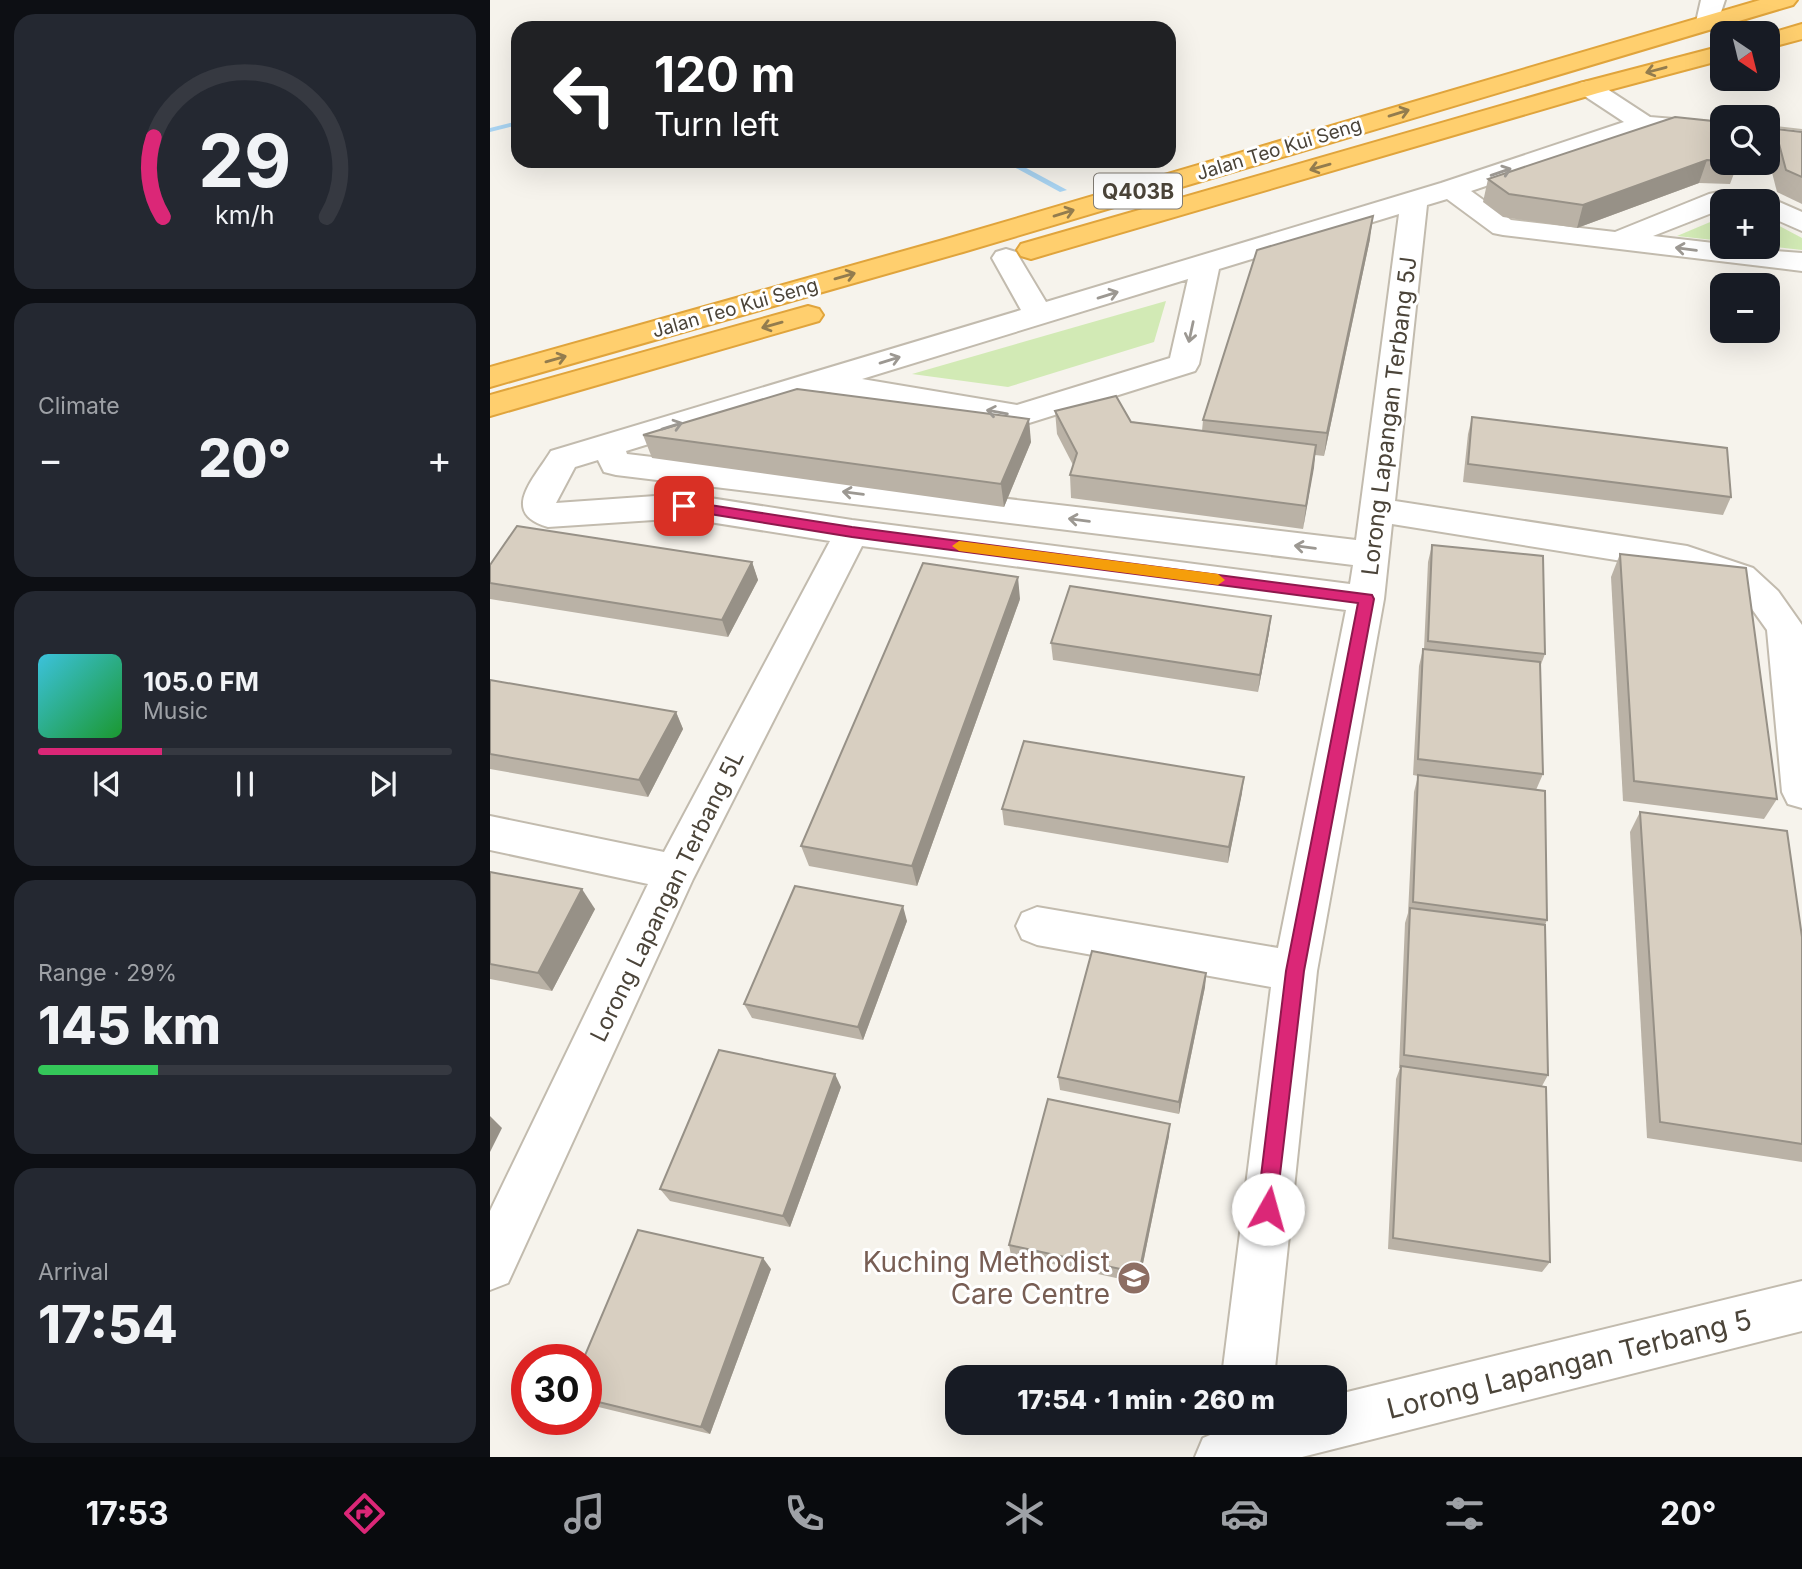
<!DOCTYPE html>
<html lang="en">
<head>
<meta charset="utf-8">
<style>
	:root { --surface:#171b24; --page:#242831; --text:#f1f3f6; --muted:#9ea1a6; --line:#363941; --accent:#db2777 }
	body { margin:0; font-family:Inter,sans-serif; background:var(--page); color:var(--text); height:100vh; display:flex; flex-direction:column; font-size:26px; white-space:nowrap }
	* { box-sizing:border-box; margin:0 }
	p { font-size:23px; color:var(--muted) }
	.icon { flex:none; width:38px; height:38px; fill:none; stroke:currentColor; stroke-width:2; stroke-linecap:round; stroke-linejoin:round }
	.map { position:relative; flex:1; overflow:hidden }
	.sheet { display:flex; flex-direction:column; gap:14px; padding:14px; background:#0d0f14; width:490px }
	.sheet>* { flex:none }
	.banner { position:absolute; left:21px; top:21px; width:665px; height:147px; border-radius:21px; box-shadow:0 7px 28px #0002; background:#202124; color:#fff; overflow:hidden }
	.needle { width:46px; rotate:145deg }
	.tools { position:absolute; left:1220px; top:21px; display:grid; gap:14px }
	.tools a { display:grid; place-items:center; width:70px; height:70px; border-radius:14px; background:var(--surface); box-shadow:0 7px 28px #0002; font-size:35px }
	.speed { position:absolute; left:21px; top:1344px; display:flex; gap:14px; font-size:35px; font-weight:700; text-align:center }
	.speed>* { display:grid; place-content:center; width:91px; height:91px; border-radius:50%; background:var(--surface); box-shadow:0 7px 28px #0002; line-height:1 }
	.speed .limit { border:10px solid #d22; background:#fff; color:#111 }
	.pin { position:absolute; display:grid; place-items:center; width:60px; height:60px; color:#fff; margin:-30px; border-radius:14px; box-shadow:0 4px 10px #0006 }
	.me { position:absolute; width:77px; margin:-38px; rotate:7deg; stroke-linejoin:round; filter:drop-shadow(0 0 5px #0008) }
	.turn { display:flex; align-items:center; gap:24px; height:147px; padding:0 28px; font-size:32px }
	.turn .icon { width:91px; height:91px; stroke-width:2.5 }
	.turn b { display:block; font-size:49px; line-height:60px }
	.big { font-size:52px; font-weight:800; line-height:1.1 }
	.sheet .tile { flex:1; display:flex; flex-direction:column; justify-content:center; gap:10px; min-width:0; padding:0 24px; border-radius:21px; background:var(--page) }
	.sheet .dial { align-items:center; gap:0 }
	.dial svg { height:182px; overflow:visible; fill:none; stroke:var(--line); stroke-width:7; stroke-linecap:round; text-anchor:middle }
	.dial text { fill:var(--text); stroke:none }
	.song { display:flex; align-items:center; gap:21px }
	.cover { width:84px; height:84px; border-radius:10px; background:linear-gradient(135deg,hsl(190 70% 55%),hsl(130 70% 35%)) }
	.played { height:7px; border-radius:4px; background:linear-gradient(90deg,var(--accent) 30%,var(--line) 30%) }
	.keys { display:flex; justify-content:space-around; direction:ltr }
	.heat { display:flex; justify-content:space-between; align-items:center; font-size:38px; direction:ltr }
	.charge { height:10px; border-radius:5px; background:linear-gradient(90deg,#34c759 29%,var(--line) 0) }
	.trip { position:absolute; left:455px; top:1365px; width:402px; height:70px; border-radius:21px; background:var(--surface); box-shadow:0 7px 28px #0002; font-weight:800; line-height:70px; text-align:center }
	.menu { display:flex; height:112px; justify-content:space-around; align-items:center; background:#090b0e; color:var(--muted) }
	.menu .icon { width:49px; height:49px }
	.menu .selected { color:var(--accent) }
	.menu b { font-size:32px; color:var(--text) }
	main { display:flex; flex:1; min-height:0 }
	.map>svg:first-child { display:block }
</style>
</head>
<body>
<main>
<section class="sheet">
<div class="tile dial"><svg viewBox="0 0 100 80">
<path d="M14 69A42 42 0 1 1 86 69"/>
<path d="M14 69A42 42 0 0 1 10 34" stroke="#db2777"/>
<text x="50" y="56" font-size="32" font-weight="700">29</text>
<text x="50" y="72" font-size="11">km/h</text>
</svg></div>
<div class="tile"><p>Climate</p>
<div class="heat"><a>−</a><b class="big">20°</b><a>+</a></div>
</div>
<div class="tile">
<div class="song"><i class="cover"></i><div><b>105.0 FM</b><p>Music</p></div></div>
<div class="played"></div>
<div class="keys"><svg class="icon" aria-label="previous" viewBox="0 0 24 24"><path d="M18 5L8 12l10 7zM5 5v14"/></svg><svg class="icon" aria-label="pause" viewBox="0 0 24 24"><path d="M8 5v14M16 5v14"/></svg><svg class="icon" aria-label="next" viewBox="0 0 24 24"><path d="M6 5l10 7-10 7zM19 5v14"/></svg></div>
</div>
<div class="tile"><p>Range · 29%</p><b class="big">145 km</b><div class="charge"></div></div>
<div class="tile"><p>Arrival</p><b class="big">17:54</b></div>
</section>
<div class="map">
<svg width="1312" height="1457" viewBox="0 0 1312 1457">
	<rect width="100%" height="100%" fill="#f6f3ec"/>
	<!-- green -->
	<g fill="#d2eab5">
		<polygon points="1232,217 1232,241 1187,236"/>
		<polygon points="1278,220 1312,238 1312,250 1278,246"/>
		<polygon points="676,301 664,342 518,387 422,374"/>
	</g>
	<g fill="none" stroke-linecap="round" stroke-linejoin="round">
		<!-- stream -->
		<g fill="#a9d4f2" fill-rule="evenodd">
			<polygon points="28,121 28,125 0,132 0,128"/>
			<polygon points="513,161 523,161 577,190 570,192"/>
		</g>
		<defs>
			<g id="minor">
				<polygon points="1211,0 1235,0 1226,27 1210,27 1206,22"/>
				<path d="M1099,81L1108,83L1160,117L1232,123V139L1156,132L981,191L1021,220L1125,232L1219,194L1229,192L1248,195L1252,201H1232V209L1163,236L1232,244V247L1312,253V271L1013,235L1003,233L957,199L937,205L905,501L1197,546L1263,568L1288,591L1312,625V808L1298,804L1292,792L1277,630L1262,609L1239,586L1194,571L902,524L894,599L827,971L785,1368L787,1377H735L733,1368L781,987L547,945L532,939L526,926L532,913L547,907L788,948L856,610L372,546L203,879L18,1283L0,1290V1211L158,884L0,850V816L174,852L340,541L194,518L58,527C9,513 44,479 61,451L531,310L502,258L506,252L516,249L526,252L556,302L951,183L1134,122L1090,93L1087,88L1090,83ZM909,214L866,540L137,454L136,451L331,391L528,427L539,423L705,371L709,364L729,269ZM698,279L680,358L527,405L372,379ZM108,460L114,472L126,475L863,565L860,584L362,520L194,494L66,503L85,467Z"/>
				<polygon points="1278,127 1312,131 1312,147 1278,143"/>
				<polygon points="1278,197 1312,212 1312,231 1278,216 1278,201 1267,201"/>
				<polygon points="1312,1281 1312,1331 812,1457 705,1457 713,1438 749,1423 845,1423 845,1395"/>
			</g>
			<g id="highway">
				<polygon points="1270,0 1307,0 1303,5 473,252 0,387 0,367 453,240"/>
				<polygon points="1312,24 1312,39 1278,48 1278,34"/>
				<polygon points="1232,46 1232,60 1108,93 551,256 541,259 531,256 527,250 531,244 1090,83"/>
				<polygon points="318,306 329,309 333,315 329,321 0,416 0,395"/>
			</g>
		</defs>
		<!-- minor casing -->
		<use href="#minor" stroke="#c2bbae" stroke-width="4"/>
		<!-- highway casing -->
		<use href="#highway" stroke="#e0a43c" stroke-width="4"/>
		<!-- minor -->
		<use href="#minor" fill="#fff" fill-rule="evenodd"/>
		<!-- highway -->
		<use href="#highway" fill="#ffcf6e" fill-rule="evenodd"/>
	</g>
	<!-- wall -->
	<g fill="#bab2a6">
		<polygon points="1232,122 1232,163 1248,163 1240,184 1209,183 1087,228 1013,217 993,202 998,179"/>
		<polygon points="1285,129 1312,132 1312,204 1287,192 1278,157 1278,148"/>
		<polygon points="880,239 834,456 825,455 813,529 581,498 580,475 583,465 567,434 565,411 712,431 713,420"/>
		<polygon points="982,417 1241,497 1233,515 973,482 978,434"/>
		<polygon points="153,435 541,442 514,507 162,458"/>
		<polygon points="942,545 1055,654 1050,667 1053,774 1046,790 1057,920 1055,925 1058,1075 1052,1086 1060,1262 1052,1272 898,1249 906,1079 910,1068 909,1068 915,923 918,913 924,792 928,776 923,775 929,666 933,649 934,649 938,562"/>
		<polygon points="1130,554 1287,799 1274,819 1133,801 1121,577"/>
		<polygon points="262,562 268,580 238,637 0,599 0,565"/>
		<polygon points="530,599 427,886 319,866 311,846"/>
		<polygon points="781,616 779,633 768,692 563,660 561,643"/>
		<polygon points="0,680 186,712 193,729 158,797 0,769"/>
		<polygon points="752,793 738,863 514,825 512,809"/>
		<polygon points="1150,812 1312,937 1312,1162 1157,1138 1140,832"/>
		<polygon points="0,872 105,909 62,991 0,979"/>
		<polygon points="417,921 373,1040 262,1018 254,1004"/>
		<polygon points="716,973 715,987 689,1114 570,1090 568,1077"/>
		<polygon points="351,1087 300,1227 180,1201 170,1189"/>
		<polygon points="679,1136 649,1283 521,1255 519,1245"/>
		<polygon points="281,1269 220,1434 96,1404 96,1360"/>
	</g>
	<!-- shaded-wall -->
	<g fill="#979187">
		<polygon points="1217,160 1209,183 1087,228 1093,205"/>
		<polygon points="883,216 880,239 834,456 837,433"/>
		<polygon points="539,419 541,442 514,507 511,484"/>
		<polygon points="826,445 824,468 813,529 816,506"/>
		<polygon points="262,562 268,580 238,637 232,620"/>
		<polygon points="528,577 530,599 427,886 422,866"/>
		<polygon points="781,616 779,633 768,692 770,675"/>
		<polygon points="186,712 193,729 158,797 149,780"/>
		<polygon points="754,777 752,793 738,863 739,847"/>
		<polygon points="92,889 105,909 62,991 48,973"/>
		<polygon points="413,906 417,921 373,1040 368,1027"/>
		<polygon points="716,973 715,987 689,1114 689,1102"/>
		<polygon points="345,1074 351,1087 300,1227 293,1216"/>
		<polygon points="0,1116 12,1128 0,1152"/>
		<polygon points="680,1124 679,1136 649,1283 649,1273"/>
		<polygon points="273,1258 281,1269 220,1434 211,1427"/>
	</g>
	<!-- building -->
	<g fill="#d8cfc1" stroke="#979187" stroke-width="2">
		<polygon points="1185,117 1232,122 1232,161 1217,160 1093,205 1019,194 998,179"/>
		<polygon points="1285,129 1312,132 1312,177 1296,170"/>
		<polygon points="883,216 837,433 713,420 767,250"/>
		<polygon points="307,389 539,419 511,484 153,435"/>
		<polygon points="626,396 641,422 826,445 816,506 580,475 587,453 565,411"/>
		<polygon points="982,417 1237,448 1241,497 978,464"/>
		<polygon points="27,526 262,562 232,620 0,583 0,565"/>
		<polygon points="942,545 1053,556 1055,654 938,641"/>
		<polygon points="1130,554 1256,568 1287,799 1144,781"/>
		<polygon points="433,563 528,577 422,866 311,846"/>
		<polygon points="580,586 781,616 770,675 561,643"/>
		<polygon points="933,649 1050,662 1053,774 928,759"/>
		<polygon points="0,680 186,712 149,780 0,754"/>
		<polygon points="534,741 754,777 739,847 512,809"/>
		<polygon points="928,775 1055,791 1057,920 923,902"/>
		<polygon points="1150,812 1297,831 1312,937 1312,1144 1170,1122"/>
		<polygon points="0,872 92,889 48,973 0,964"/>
		<polygon points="305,886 413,906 368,1027 254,1004"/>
		<polygon points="920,908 1055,925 1058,1075 914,1055"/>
		<polygon points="602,951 716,973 689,1102 568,1077"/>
		<polygon points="229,1050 345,1074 293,1216 170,1189"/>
		<polygon points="911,1066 1056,1087 1060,1262 903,1238"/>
		<polygon points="558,1099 680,1124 649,1273 519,1245"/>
		<polygon points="148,1230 273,1258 211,1427 96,1399 96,1360 93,1360"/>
	</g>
	<!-- one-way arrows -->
	<defs><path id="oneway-shaft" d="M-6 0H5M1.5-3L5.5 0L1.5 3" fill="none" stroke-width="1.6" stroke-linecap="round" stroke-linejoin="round" transform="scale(1.75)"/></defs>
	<g stroke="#937c4e">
		<use href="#oneway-shaft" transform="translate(1166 70) rotate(165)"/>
		<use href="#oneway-shaft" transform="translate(909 113) rotate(-17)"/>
		<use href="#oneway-shaft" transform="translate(830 167) rotate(164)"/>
		<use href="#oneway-shaft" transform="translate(574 213) rotate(-17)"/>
		<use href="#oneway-shaft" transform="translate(355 276) rotate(-16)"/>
		<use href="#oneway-shaft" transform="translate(282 325) rotate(164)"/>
		<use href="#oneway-shaft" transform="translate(66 359) rotate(-16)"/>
	</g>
	<g stroke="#9c9892">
		<use href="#oneway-shaft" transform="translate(1011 172) rotate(-19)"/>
		<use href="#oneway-shaft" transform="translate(1196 249) rotate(-173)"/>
		<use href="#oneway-shaft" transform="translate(618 295) rotate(-17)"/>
		<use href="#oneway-shaft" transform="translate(701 332) rotate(102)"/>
		<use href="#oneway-shaft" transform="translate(400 360) rotate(-17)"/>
		<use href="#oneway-shaft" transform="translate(507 412) rotate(-170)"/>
		<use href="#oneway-shaft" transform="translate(182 426) rotate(-17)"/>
		<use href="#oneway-shaft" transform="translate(363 493) rotate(-173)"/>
		<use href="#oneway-shaft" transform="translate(589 520) rotate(-173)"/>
		<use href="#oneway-shaft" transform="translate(815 547) rotate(-173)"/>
	</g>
	<!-- route -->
	<polygon fill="#db2777" stroke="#8e194d" stroke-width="2" points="194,501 362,527 882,595 884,599 814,971 785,1217 778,1219 770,1217 767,1209 796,971 868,603 362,537 189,509 187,506"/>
	<!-- slow -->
	<polygon fill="#f59e0b" points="469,541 728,574 735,580 728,585 469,551 462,546"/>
	<!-- icons -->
	<defs>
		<symbol id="school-disc" viewBox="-11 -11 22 22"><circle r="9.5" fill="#8d6e63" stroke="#fff"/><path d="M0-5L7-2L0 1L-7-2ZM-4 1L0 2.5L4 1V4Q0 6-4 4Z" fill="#fff"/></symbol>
	</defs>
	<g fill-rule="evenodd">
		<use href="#school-disc" x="625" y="1259" width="38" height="38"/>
	</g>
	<g text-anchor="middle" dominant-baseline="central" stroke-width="6" stroke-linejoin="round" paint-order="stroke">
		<!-- far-street labels -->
		<g font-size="19" fill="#4b4439" stroke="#fff">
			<text transform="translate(789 149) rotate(-17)">Jalan Teo Kui Seng</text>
			<text transform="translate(245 308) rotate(-16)">Jalan Teo Kui Seng</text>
		</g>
		<!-- shield labels -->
		<rect fill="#fff" stroke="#817c74" stroke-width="2" x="604" y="173.5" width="88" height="35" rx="5"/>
		<g font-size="21" font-weight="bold" fill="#4b4439">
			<text x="648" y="191">Q403B</text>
		</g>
		<!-- street labels -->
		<g font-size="23" fill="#4b4439" stroke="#fff">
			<text transform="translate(899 416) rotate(-83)">Lorong Lapangan Terbang 5J</text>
			<text transform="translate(177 896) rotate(-64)">Lorong Lapangan Terbang 5L</text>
		</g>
		<!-- near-education labels -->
		<g font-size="28" fill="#785e54" stroke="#fff" text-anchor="end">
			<text x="620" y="1262">Kuching Methodist<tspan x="620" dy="32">Care Centre</tspan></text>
		</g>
		<!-- near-street labels -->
		<g font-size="28" fill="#4b4439" stroke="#fff">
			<text transform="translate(1079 1364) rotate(-14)">Lorong Lapangan Terbang 5</text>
		</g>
	</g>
</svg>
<div class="tools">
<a><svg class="needle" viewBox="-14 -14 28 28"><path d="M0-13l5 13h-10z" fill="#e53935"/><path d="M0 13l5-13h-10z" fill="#9ea1a6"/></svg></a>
<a><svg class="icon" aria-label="search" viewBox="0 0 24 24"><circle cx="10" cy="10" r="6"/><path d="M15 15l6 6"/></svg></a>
<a>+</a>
<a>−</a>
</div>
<div class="speed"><div class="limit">30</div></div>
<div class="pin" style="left:194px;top:506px;background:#d93025"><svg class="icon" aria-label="arrive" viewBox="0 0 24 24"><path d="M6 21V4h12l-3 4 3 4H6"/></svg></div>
<svg class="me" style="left:778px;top:1209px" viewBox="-20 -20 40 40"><circle r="19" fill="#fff"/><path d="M0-13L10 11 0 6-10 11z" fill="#db2777"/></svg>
<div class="trip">17:54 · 1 min · 260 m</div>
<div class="banner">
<div class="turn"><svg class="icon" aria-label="left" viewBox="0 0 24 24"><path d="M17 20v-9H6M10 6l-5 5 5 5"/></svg><div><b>120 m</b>Turn left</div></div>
</div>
</div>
</main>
<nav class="menu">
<b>17:53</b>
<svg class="icon selected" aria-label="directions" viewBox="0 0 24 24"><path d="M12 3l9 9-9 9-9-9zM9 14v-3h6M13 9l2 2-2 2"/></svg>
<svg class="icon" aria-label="music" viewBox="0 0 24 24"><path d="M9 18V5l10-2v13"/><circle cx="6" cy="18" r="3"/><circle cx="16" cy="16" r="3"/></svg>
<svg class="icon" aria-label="phone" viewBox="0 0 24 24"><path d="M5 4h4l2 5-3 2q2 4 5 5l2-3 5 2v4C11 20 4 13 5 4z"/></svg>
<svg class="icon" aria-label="climate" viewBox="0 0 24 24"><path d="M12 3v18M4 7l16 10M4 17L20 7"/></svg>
<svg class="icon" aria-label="car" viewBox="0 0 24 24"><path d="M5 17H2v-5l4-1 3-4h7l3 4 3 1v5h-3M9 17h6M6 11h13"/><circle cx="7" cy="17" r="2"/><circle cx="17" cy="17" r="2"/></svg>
<svg class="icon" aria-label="filters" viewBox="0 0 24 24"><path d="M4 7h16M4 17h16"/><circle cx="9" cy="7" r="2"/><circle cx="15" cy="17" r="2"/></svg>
<b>20°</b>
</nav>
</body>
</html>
